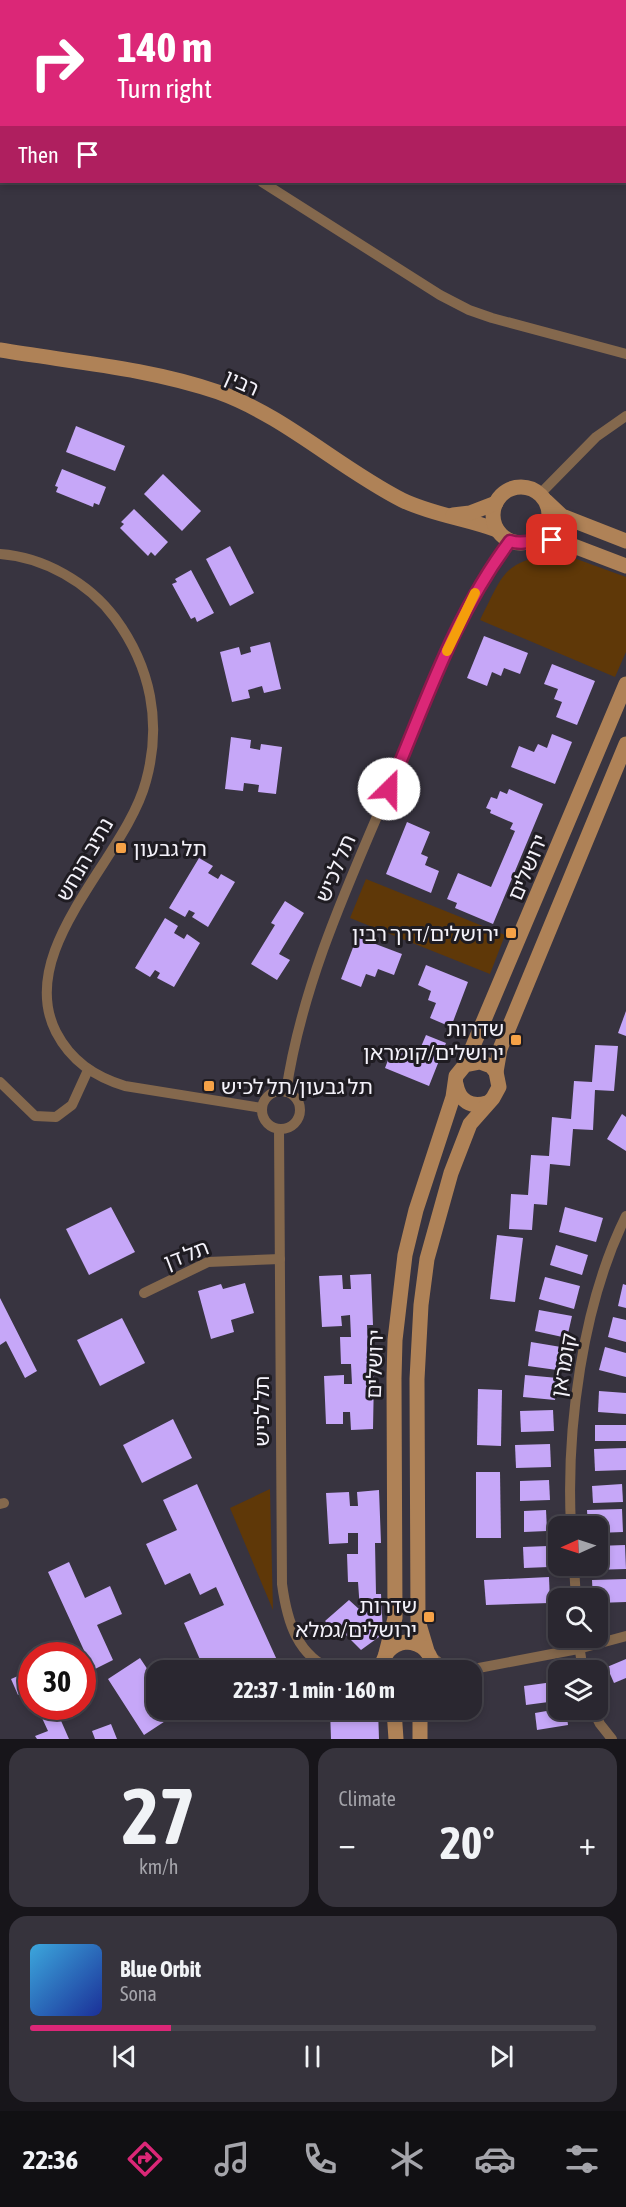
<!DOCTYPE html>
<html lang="en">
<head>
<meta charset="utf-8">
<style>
	:root { --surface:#2a2730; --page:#36333c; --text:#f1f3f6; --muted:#a5a5ab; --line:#46444c; --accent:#db2777 }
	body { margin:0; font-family:"Asap Condensed","Noto Sans Hebrew",sans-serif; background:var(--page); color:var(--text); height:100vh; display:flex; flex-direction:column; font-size:22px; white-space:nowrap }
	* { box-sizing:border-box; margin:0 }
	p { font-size:20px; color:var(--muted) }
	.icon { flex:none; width:33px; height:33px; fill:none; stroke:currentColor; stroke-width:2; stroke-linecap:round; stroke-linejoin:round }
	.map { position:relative; height:1739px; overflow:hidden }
	.panel { display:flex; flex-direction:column; gap:9px; padding:9px; background:#17151a; flex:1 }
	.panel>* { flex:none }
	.banner { position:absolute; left:0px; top:0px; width:627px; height:183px; box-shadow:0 3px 9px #0003,0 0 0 2px var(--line); background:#db2777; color:#fff; overflow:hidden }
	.needle { width:39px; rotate:267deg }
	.fabs { position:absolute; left:548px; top:1516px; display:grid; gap:12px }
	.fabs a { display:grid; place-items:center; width:60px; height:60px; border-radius:12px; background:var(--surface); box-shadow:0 3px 9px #0003,0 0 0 2px var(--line); font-size:30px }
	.speed { position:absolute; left:18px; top:1642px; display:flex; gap:12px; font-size:30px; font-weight:700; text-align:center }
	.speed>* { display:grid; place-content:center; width:78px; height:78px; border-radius:50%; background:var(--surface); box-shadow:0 3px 9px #0003,0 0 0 2px var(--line); line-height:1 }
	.speed .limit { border:9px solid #d22; background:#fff; color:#111 }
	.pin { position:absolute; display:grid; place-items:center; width:51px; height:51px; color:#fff; margin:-26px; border-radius:12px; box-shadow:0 3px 9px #0006 }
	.me { position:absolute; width:66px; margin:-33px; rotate:23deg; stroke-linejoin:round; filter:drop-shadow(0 0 4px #0008) }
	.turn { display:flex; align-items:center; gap:21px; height:126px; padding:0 18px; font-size:27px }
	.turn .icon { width:78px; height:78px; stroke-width:2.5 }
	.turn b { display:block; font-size:42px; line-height:51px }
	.then { display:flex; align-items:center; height:57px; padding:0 18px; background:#0003; gap:12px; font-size:22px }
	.big { font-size:45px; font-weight:700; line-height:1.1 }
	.panel .widget { flex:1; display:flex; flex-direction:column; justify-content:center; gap:9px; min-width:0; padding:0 21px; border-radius:18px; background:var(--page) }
	.panel .dial { align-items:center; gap:0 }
	.dial b { font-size:78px; line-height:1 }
	.song { display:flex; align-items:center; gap:18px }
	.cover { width:72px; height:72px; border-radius:9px; background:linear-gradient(135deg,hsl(200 70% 55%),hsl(230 70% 35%)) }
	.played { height:6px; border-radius:3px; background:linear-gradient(90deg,var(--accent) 25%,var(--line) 25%) }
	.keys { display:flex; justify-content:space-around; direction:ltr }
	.heat { display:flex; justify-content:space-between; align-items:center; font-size:33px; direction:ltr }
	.panel .tiles { flex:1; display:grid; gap:9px; grid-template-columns:1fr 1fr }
	.widget:last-child { grid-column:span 2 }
	.trip { position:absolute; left:146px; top:1660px; width:336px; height:60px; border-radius:18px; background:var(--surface); box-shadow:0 3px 9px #0003,0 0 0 2px var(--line); font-weight:700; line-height:60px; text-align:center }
	.tabs { display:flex; height:96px; justify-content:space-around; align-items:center; background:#111013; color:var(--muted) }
	.tabs .icon { width:42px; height:42px }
	.tabs .selected { color:var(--accent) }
	.tabs b { font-size:27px; color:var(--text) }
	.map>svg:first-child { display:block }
</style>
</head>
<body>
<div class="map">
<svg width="626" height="1739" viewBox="0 0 626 1739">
	<rect width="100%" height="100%" fill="#383440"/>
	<!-- green -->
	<g fill="#5f3808">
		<path d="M560,553L626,577V652L615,677L480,620C505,571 502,562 560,553Z"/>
		<polygon points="366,879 505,935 490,974 350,918"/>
		<polygon points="270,1489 273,1610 230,1508"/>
	</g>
	<!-- building -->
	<g fill="#c6a7f8">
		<polygon points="76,426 125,446 115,471 66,452"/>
		<polygon points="62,469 106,487 99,505 94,503 93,507 56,492 58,487 55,486"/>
		<polygon points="163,474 201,511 182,531 144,494"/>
		<polygon points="134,509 168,542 155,556 151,552 148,556 120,528 124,524 121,522"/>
		<polygon points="230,546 254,593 230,606 206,559"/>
		<polygon points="191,570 214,613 197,622 195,617 191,619 172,584 177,582 175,579"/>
		<polygon points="484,636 528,653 520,674 504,668 501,676 492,672 487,686 467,678"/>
		<polygon points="270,642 281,689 264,693 262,686 248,690 250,698 232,702 220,652 239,647 241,655 251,652 250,647"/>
		<polygon points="552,664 595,681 577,725 556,717 562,702 554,699 558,689 544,684"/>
		<polygon points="552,734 572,742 555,784 511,767 519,746 534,752 538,744 547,748"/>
		<polygon points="231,737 251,740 250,748 260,750 261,744 282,747 276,794 258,792 259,785 244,783 243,791 225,789"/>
		<polygon points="509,789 543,804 493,924 455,908 457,903 447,899 458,873 491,887 515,831 510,829 513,823 490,813 491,810 486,808 491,797 497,799 500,791 507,794"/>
		<polygon points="407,822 430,832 421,854 428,857 425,865 439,871 431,893 386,874"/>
		<polygon points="199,858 213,866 208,873 218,879 221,874 235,882 208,927 192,917 195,913 189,910 185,917 169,908"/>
		<polygon points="285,901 304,913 279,954 290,960 277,980 251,964 275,925 271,923"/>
		<polygon points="165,918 178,926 174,933 184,939 187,934 200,943 174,987 157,978 160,973 155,970 150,977 135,968"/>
		<polygon points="357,937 402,954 394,975 378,969 375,977 366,974 361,987 341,979"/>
		<polygon points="426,965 468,982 451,1027 430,1018 436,1003 428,1000 431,991 418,985"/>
		<polygon points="626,1011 626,1036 618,1033"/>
		<polygon points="426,1035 446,1043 429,1086 385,1068 393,1047 408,1053 411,1045 420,1049"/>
		<polygon points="595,1045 618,1046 614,1091 595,1090 593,1130 573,1129 570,1166 550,1164 547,1205 534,1204 532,1230 509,1229 511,1194 528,1195 531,1155 549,1156 552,1117 571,1119 574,1081 592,1082"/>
		<polygon points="622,1114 626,1117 626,1151 607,1139"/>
		<polygon points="111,1207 135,1252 89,1275 66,1229"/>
		<polygon points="565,1207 603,1218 596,1242 559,1232"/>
		<polygon points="497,1235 523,1238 515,1302 490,1299"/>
		<polygon points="556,1245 588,1255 582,1275 550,1265"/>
		<polygon points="371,1274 373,1325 367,1325 369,1376 374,1376 373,1429 351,1430 350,1412 343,1412 343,1424 326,1424 324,1376 344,1375 344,1384 352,1384 351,1364 341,1364 340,1337 351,1337 350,1315 341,1316 342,1326 322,1327 319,1276 342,1275 343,1289 351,1289 350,1275"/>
		<polygon points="545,1277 580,1286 574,1309 539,1299"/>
		<polygon points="245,1283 254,1313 231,1320 234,1332 211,1339 198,1291 221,1284 223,1289"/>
		<polygon points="623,1284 626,1285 626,1308 618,1306"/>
		<polygon points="0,1298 37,1371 25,1378 6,1341 0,1345"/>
		<polygon points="539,1310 572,1316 567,1338 535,1331"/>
		<polygon points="613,1317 626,1320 626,1342 608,1337"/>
		<polygon points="122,1318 145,1363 100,1386 77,1340"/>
		<polygon points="531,1342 567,1348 564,1371 528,1366"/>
		<polygon points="605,1347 626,1353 626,1377 599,1370"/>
		<polygon points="525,1375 558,1378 555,1400 523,1397"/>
		<polygon points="478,1389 502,1390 501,1446 477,1445"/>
		<polygon points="599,1391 626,1393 626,1414 598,1412"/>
		<polygon points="553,1410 554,1431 521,1432 520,1411"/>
		<polygon points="173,1419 192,1458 142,1483 123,1445"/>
		<rect x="595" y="1425" width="31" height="16"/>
		<polygon points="550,1444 551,1467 516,1468 515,1445"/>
		<polygon points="626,1448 626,1470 595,1471 594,1449"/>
		<polygon points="476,1472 500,1472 501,1538 476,1538"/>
		<polygon points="549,1480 550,1500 520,1501 520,1481"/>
		<polygon points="197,1484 221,1537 282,1671 253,1671 251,1665 237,1671 205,1671 184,1623 224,1605 216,1587 200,1595 190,1573 165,1585 146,1544 177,1530 163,1500"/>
		<polygon points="622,1484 623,1502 593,1503 592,1486"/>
		<polygon points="379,1490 381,1543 375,1543 376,1594 381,1594 383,1634 361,1650 344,1633 340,1637 325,1621 349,1600 360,1610 358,1582 348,1582 347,1554 358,1554 358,1533 348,1533 348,1543 329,1544 326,1493 349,1492 350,1506 358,1506 357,1492"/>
		<polygon points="622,1509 623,1532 597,1533 597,1527 588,1527 587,1510"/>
		<polygon points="546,1510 547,1531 524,1532 524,1511"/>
		<polygon points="625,1545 626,1569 591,1570 591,1566 597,1566 597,1546"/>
		<polygon points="548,1546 549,1567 524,1568 523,1547"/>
		<polygon points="69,1562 85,1598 110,1586 122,1614 97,1625 113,1660 93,1670 48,1572"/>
		<polygon points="549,1577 550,1603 486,1605 484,1580"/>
		<polygon points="626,1579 626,1602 597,1603 597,1599 593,1599 592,1580"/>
		<polygon points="140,1658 156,1682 156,1710 174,1710 176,1714 144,1735 108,1679"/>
		<polygon points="626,1659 626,1678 614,1683 607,1667"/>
		<polygon points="32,1670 32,1694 30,1690 18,1695 11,1679"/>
		<polygon points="553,1682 556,1701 526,1705 524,1686"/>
		<polygon points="37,1707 55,1707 69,1739 37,1739 35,1736 48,1731"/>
		<polygon points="558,1709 566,1710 568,1725 537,1730 535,1713"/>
		<polygon points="330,1710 378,1710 379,1739 331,1739"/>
		<polygon points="111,1724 117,1739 95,1739 92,1731"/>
	</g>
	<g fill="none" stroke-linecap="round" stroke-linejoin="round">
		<!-- street -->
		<g stroke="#84684d" stroke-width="10">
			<polyline points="20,2 20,0"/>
			<polyline points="262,182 440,295 469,310 492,318 626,354"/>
			<polyline points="540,494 596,437 626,416"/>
			<path d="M0,554C44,557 89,583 115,618C151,667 162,723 146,781C126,858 14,949 56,1032C71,1061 94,1076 125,1086L262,1108"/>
			<polyline points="0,1082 35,1116 56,1117 72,1105 88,1070"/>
			<circle cx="281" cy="1110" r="19"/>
			<path d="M286,1092C303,977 354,872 399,765C431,689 459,608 510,541"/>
			<path d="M279,1129L282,1584C287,1621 297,1657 335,1671"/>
			<polyline points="144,1293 208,1262 280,1259"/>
			<polyline points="0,1504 4,1503"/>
			<path d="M571,1527C566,1429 582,1305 626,1216"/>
			<polyline points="574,1566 576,1599"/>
			<polyline points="578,1638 583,1671"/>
			<polyline points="430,1655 442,1665 461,1671"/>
			<polyline points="463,1671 578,1649 626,1636"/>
			<polyline points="593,1710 600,1724 612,1739"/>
		</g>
		<!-- secondary -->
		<g stroke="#af8257" stroke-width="15">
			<polyline points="565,0 570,2"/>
			<path d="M0,350C72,362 149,368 218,392C285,416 339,468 402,500C433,515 465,518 497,530"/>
			<circle cx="521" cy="515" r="28"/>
			<polyline points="546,501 562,516 626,541"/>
			<polyline points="453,515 470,513 496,503"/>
			<polyline points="536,540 571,545 626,566"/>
			<polyline points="465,1065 626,684"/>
			<polyline points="496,1072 500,1049 626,744"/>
			<path d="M456,1084C459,1101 471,1108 487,1103"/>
			<polyline points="386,1653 395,1618 394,1378 395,1340 405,1255 416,1210 453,1097 456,1076 465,1065 480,1062 491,1066 496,1072 499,1087 493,1098 470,1124 451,1173 427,1259 421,1305 417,1379 418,1621 427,1651"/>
			<path d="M382,1671C382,1655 391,1644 406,1642C423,1643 433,1654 433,1671"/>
			<polyline points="394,1710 396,1739"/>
			<polyline points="420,1710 420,1739"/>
		</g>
	</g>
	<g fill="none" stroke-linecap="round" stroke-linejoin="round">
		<defs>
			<path id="route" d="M389,789C425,705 454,615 510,541C524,546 537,538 552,540"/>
		</defs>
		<!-- route casing -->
		<use href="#route" stroke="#8e194d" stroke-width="15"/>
		<!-- route -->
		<use href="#route" stroke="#db2777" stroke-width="10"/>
		<!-- slow -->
		<polyline stroke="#f59e0b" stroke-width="10" points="447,651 475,593"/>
	</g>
	<!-- markers -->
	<g fill="#f6a247" stroke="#1f1c22" stroke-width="2">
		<rect x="115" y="842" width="12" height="12" rx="3"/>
		<rect x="505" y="927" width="12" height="12" rx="3"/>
		<rect x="510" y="1034" width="12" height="12" rx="3"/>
		<rect x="203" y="1080" width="12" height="12" rx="3"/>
		<rect x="423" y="1611" width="12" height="12" rx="3"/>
	</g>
	<g text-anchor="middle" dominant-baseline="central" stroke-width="6" stroke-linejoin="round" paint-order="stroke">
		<!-- street labels -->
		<g font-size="21" fill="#f4f2fa" stroke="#1f1c22">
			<text transform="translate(242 382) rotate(24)">רבין</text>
			<text transform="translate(84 859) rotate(-60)">נתיב הנחש</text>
			<text transform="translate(527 867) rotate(-67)">ירושלים</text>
			<text transform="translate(335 868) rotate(-67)">תל לכיש</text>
			<text transform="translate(186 1254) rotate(-21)">תל דן</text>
			<text transform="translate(374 1364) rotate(-88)">ירושלים</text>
			<text transform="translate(563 1365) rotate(-80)">קומראן</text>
			<text transform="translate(261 1411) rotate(-90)">תל לכיש</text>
		</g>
		<!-- poi labels -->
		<g font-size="21" fill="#f4f2fa" stroke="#1f1c22" text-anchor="end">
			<text x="133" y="848" text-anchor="start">תל גבעון</text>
			<text x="499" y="933">ירושלים/דרך רבין</text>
			<text x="504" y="1028">שדרות<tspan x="504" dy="24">ירושלים/קומראן</tspan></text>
			<text x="221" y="1086" text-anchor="start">תל גבעון/תל לכיש</text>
			<text x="417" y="1605">שדרות<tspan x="417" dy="24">ירושלים/גמלא</tspan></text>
		</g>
	</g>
</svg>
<div class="fabs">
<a><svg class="needle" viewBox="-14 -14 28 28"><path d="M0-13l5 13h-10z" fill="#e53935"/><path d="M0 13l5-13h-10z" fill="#a5a5ab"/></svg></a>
<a><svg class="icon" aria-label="search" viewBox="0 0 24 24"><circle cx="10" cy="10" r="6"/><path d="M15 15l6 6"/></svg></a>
<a><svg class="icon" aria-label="layers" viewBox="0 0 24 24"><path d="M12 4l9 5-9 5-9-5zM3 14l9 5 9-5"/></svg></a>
</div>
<div class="speed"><div class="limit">30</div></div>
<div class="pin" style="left:552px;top:540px;background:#d93025"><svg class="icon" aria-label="arrive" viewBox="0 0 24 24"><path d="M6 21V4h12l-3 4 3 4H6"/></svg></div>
<svg class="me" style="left:389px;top:789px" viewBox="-20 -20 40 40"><circle r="19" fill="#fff"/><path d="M0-13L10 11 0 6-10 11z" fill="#db2777"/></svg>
<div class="trip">22:37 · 1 min · 160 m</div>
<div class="banner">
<div class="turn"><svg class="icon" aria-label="right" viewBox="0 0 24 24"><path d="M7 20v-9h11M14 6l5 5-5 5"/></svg><div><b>140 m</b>Turn right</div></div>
<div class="then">Then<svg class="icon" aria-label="arrive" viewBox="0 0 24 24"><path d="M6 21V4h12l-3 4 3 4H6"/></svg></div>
</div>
</div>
<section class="panel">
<div class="tiles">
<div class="widget dial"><b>27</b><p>km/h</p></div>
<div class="widget"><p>Climate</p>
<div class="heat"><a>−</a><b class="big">20°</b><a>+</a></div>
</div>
<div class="widget">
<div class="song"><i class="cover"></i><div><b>Blue Orbit</b><p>Sona</p></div></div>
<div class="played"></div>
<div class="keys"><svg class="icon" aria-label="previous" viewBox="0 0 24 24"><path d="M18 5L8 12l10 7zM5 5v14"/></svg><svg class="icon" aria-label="pause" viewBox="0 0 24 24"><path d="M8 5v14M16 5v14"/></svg><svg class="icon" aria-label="next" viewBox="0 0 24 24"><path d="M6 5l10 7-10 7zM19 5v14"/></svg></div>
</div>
</div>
</section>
<nav class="tabs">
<b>22:36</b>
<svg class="icon selected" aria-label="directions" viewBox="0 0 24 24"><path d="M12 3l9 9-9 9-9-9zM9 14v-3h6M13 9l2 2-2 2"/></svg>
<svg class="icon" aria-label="music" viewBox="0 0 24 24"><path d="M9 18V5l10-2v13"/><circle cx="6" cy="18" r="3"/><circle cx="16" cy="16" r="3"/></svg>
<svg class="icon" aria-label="phone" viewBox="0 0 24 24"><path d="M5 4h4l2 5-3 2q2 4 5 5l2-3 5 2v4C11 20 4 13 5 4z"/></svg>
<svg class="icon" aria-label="climate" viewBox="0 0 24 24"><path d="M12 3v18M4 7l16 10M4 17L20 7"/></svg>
<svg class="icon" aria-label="car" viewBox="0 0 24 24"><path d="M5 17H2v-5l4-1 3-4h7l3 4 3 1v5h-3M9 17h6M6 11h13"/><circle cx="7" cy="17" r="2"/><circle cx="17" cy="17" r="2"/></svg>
<svg class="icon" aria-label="filters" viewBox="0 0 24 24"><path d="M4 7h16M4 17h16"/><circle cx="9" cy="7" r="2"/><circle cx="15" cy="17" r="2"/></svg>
</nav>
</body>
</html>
